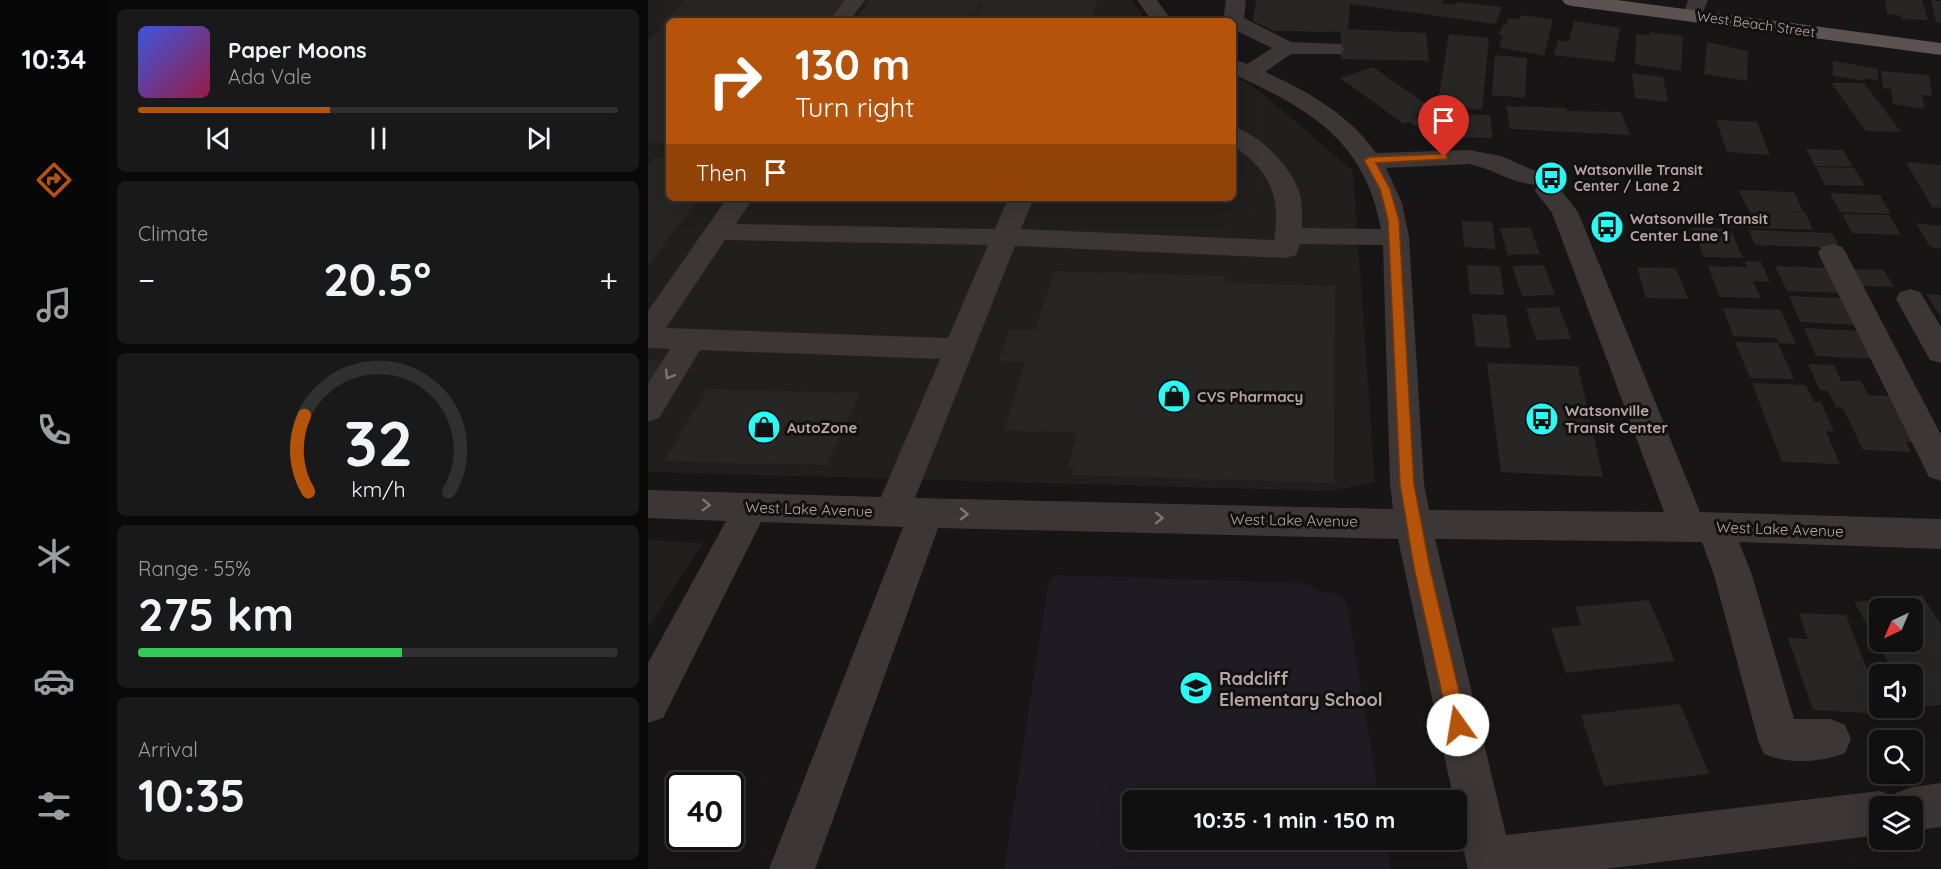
<!DOCTYPE html>
<html lang="en">
<head>
<meta charset="utf-8">
<style>
	:root { --surface:#111010; --page:#1a1919; --text:#f1f3f6; --muted:#9c9d9f; --line:#303030; --accent:#b45309 }
	body { margin:0; font-family:Quicksand,sans-serif; background:var(--page); color:var(--text); height:100vh; display:flex; flex-direction:column; font-size:22px; white-space:nowrap }
	* { box-sizing:border-box; margin:0 }
	p { font-size:20px; color:var(--muted) }
	.icon { flex:none; width:33px; height:33px; fill:none; stroke:currentColor; stroke-width:2; stroke-linecap:round; stroke-linejoin:round }
	.map { position:relative; flex:1; overflow:hidden }
	.sheet { display:flex; flex-direction:column; gap:9px; padding:9px; background:#090909; width:540px }
	.sheet>* { flex:none }
	.guide { position:absolute; left:18px; top:18px; width:570px; height:183px; border-radius:9px; box-shadow:0 6px 24px #0002,0 0 0 2px var(--line); background:#b45309; color:#fff; overflow:hidden }
	.needle { width:39px; rotate:224deg }
	.controls { position:absolute; left:1221px; top:598px; display:grid; gap:12px }
	.controls a { display:grid; place-items:center; width:54px; height:54px; border-radius:9px; background:var(--surface); box-shadow:0 6px 24px #0002,0 0 0 2px var(--line); font-size:30px }
	.speed { position:absolute; left:18px; top:772px; display:flex; gap:12px; font-size:30px; font-weight:700; text-align:center }
	.speed>* { display:grid; place-content:center; width:78px; height:78px; border-radius:50%; background:var(--surface); box-shadow:0 6px 24px #0002,0 0 0 2px var(--line); line-height:1 }
	.speed .limit { border:3px solid #111; border-radius:9px; background:#fff; color:#111 }
	.pin { position:absolute; display:grid; place-items:center; width:51px; height:51px; color:#fff; margin:-62px -26px; border-radius:50% 50% 50% 0; rotate:-45deg; box-shadow:0 0 6px #0007 }
	.pin .icon { rotate:45deg }
	.me { position:absolute; width:66px; margin:-33px; rotate:347deg; stroke-linejoin:round; filter:drop-shadow(0 0 4px #0008) }
	.turn { display:flex; align-items:center; gap:21px; height:126px; padding:0 30px; font-size:27px }
	.turn .icon { width:78px; height:78px; stroke-width:2.5 }
	.turn b { display:block; font-size:42px; line-height:51px }
	.then { display:flex; align-items:center; height:57px; padding:0 30px; background:#0003; gap:12px; font-size:22px }
	.big { font-size:45px; font-weight:700; line-height:1.1 }
	.sheet .widget { flex:1; display:flex; flex-direction:column; justify-content:center; gap:9px; min-width:0; padding:0 21px; border-radius:9px; background:var(--page) }
	.sheet .dial { align-items:center; gap:0 }
	.dial svg { height:156px; overflow:visible; fill:none; stroke:var(--line); stroke-width:7; stroke-linecap:round; text-anchor:middle }
	.dial text { fill:var(--text); stroke:none }
	.song { display:flex; align-items:center; gap:18px }
	.cover { width:72px; height:72px; border-radius:9px; background:linear-gradient(135deg,hsl(230 70% 55%),hsl(340 70% 35%)) }
	.played { height:6px; border-radius:3px; background:linear-gradient(90deg,var(--accent) 40%,var(--line) 40%) }
	.keys { display:flex; justify-content:space-around; direction:ltr }
	.heat { display:flex; justify-content:space-between; align-items:center; font-size:33px; direction:ltr }
	.charge { height:9px; border-radius:4px; background:linear-gradient(90deg,#34c759 55%,var(--line) 0) }
	.trip { position:absolute; left:474px; top:790px; width:345px; height:60px; border-radius:9px; background:var(--surface); box-shadow:0 6px 24px #0002,0 0 0 2px var(--line); font-weight:700; line-height:60px; text-align:center }
	main { display:flex; flex:1; min-height:0 }
	.menu { display:flex; flex-direction:column; width:108px; justify-content:space-around; align-items:center; background:#070606; color:var(--muted) }
	.menu .icon { width:42px; height:42px }
	.menu .selected { color:var(--accent) }
	.menu b { font-size:27px; color:var(--text) }
	.map>svg:first-child { display:block }
</style>
</head>
<body>
<main>
<nav class="menu">
<b>10:34</b>
<svg class="icon selected" aria-label="directions" viewBox="0 0 24 24"><path d="M12 3l9 9-9 9-9-9zM9 14v-3h6M13 9l2 2-2 2"/></svg>
<svg class="icon" aria-label="music" viewBox="0 0 24 24"><path d="M9 18V5l10-2v13"/><circle cx="6" cy="18" r="3"/><circle cx="16" cy="16" r="3"/></svg>
<svg class="icon" aria-label="phone" viewBox="0 0 24 24"><path d="M5 4h4l2 5-3 2q2 4 5 5l2-3 5 2v4C11 20 4 13 5 4z"/></svg>
<svg class="icon" aria-label="climate" viewBox="0 0 24 24"><path d="M12 3v18M4 7l16 10M4 17L20 7"/></svg>
<svg class="icon" aria-label="car" viewBox="0 0 24 24"><path d="M5 17H2v-5l4-1 3-4h7l3 4 3 1v5h-3M9 17h6M6 11h13"/><circle cx="7" cy="17" r="2"/><circle cx="17" cy="17" r="2"/></svg>
<svg class="icon" aria-label="filters" viewBox="0 0 24 24"><path d="M4 7h16M4 17h16"/><circle cx="9" cy="7" r="2"/><circle cx="15" cy="17" r="2"/></svg>
</nav>
<section class="sheet">
<div class="widget">
<div class="song"><i class="cover"></i><div><b>Paper Moons</b><p>Ada Vale</p></div></div>
<div class="played"></div>
<div class="keys"><svg class="icon" aria-label="previous" viewBox="0 0 24 24"><path d="M18 5L8 12l10 7zM5 5v14"/></svg><svg class="icon" aria-label="pause" viewBox="0 0 24 24"><path d="M8 5v14M16 5v14"/></svg><svg class="icon" aria-label="next" viewBox="0 0 24 24"><path d="M6 5l10 7-10 7zM19 5v14"/></svg></div>
</div>
<div class="widget"><p>Climate</p>
<div class="heat"><a>−</a><b class="big">20.5°</b><a>+</a></div>
</div>
<div class="widget dial"><svg viewBox="0 0 100 80">
<path d="M14 69A42 42 0 1 1 86 69"/>
<path d="M14 69A42 42 0 0 1 12 30" stroke="#b45309"/>
<text x="50" y="56" font-size="32" font-weight="700">32</text>
<text x="50" y="72" font-size="11">km/h</text>
</svg></div>
<div class="widget"><p>Range · 55%</p><b class="big">275 km</b><div class="charge"></div></div>
<div class="widget"><p>Arrival</p><b class="big">10:35</b></div>
</section>
<div class="map">
<svg width="1293" height="869" viewBox="0 0 1293 869">
	<rect width="100%" height="100%" fill="#171515"/>
	<!-- built -->
	<g fill="#211f1e">
		<polygon points="0,0 484,0 498,21 21,21 21,198 585,198 585,76 609,89 705,171 727,482 682,491 0,472"/>
		<polygon points="0,540 55,543 0,628"/>
	</g>
	<!-- green -->
	<path fill="#1e1b22" d="M411,575L657,583C662,585 667,589 671,591C684,594 691,591 699,604L732,801H484V840H738L743,869H356L400,584L404,577Z"/>
	<!-- building -->
	<g fill="#282625" fill-rule="evenodd">
		<polygon points="37,0 203,0 187,21 21,21 21,143 0,143 0,41 16,26 10,26"/>
		<polygon points="222,0 335,0 323,21 207,21"/>
		<polygon points="336,0 450,0 442,21 325,21"/>
		<polygon points="608,0 795,0 794,3 808,5 809,2 854,7 848,24 702,4 700,29 778,33 781,61 693,59 693,32 626,31 605,21"/>
		<polygon points="1237,0 1274,0 1280,20 1253,19 1253,16 1239,14"/>
		<polygon points="1283,0 1293,1 1293,22 1288,22"/>
		<polygon points="873,15 905,19 896,56 851,47 855,35 851,35 854,25 858,25 860,18 872,19"/>
		<polygon points="926,21 972,28 966,62 906,55 910,40 921,42"/>
		<polygon points="1002,32 1035,36 1033,71 987,64 988,34 1001,35"/>
		<polygon points="801,34 841,38 834,110 789,106"/>
		<polygon points="1059,42 1100,51 1099,81 1056,74"/>
		<polygon points="847,55 879,58 877,98 844,95"/>
		<polygon points="1185,61 1230,69 1230,81 1216,78 1217,81 1185,76"/>
		<polygon points="725,67 784,108 766,115 771,118 778,115 784,120 791,120 791,114 842,115 845,138 793,137 792,130 773,130 762,122 756,124 692,78"/>
		<polygon points="1233,71 1281,75 1284,96 1274,95 1277,109 1245,104 1243,89 1235,88"/>
		<polygon points="984,73 1015,77 1020,102 987,98"/>
		<polygon points="1183,83 1216,83 1253,132 1218,131"/>
		<polygon points="858,106 918,108 919,111 973,112 982,135 862,129"/>
		<polygon points="1068,120 1109,122 1122,155 1079,152"/>
		<polygon points="1158,149 1195,150 1205,167 1167,166"/>
		<polygon points="6,158 21,159 21,198 51,198 0,266 0,165"/>
		<polygon points="1258,162 1293,165 1293,208 1284,207"/>
		<polygon points="1168,167 1206,168 1217,186 1177,185"/>
		<polygon points="1090,190 1146,192 1155,211 1133,211 1157,212 1165,230 1083,227 1079,217 1105,218"/>
		<polygon points="1182,193 1232,195 1243,214 1192,212"/>
		<polygon points="1194,214 1241,215 1253,235 1204,233"/>
		<polygon points="814,221 844,222 848,249 816,247"/>
		<polygon points="1268,223 1293,226 1293,249 1282,247"/>
		<polygon points="882,227 892,254 860,255 852,228"/>
		<polygon points="1044,228 1082,229 1095,258 1056,257"/>
		<polygon points="1101,230 1184,233 1192,248 1107,245"/>
		<polygon points="1097,261 1113,262 1122,282 1105,281 1113,298 1072,297 1060,266 1099,267"/>
		<polygon points="819,265 852,266 856,295 822,294"/>
		<polygon points="896,265 907,295 874,296 864,266"/>
		<polygon points="1127,266 1181,268 1194,293 1139,291"/>
		<polygon points="989,267 1028,268 1040,299 998,298"/>
		<polygon points="1203,269 1236,270 1246,287 1213,286"/>
		<polygon points="406,271 578,276 577,283 687,286 686,483 424,475 426,467 420,467 429,433 356,430 377,362 351,361 361,330 387,330"/>
		<polygon points="1278,294 1293,295 1293,317"/>
		<polygon points="1141,296 1196,298 1209,325 1152,322"/>
		<polygon points="911,307 923,339 888,340 878,308"/>
		<polygon points="1075,308 1133,310 1148,344 1131,343 1128,338 1085,336"/>
		<polygon points="824,314 858,315 863,348 828,347"/>
		<polygon points="1156,328 1213,331 1227,359 1168,356"/>
		<polygon points="1087,342 1130,343 1146,379 1102,378"/>
		<polygon points="0,361 20,362 0,393"/>
		<polygon points="839,363 930,366 955,477 853,472"/>
		<polygon points="1160,364 1186,365 1193,381 1213,381 1220,395 1243,396 1278,443 1258,442 1263,452 1215,450 1195,408 1188,407 1180,391 1172,390"/>
		<polygon points="1104,383 1158,385 1166,402 1173,402 1186,432 1178,431 1192,464 1134,462"/>
		<polygon points="59,389 212,393 179,465 16,461"/>
		<path d="M1274,595L1293,625V705L1266,707L1264,675H1247L1206,602ZM1232,609H1264V642H1232Z"/>
		<polygon points="1001,600 1027,661 918,673 903,628 933,625 927,607"/>
		<polygon points="1151,613 1198,615 1232,702 1232,708 1236,714 1165,710 1140,638 1160,639"/>
		<polygon points="1032,704 1061,774 956,786 933,715"/>
	</g>
	<g fill="none" stroke-linecap="round" stroke-linejoin="round">
		<!-- minor -->
		<g fill="#3c3636" fill-rule="evenodd">
			<polygon points="197,0 217,0 201,21 181,21"/>
			<polygon points="489,0 509,0 524,21 504,21"/>
			<path d="M578,0H598L596,18L643,42L693,44L696,49L693,54H643L617,72C658,90 702,115 728,153L821,150L853,156L885,170L912,173L916,178L913,190L930,212L1052,512L1293,519V549L1091,542L1104,575L1146,719H1182L1197,725L1203,739L1197,753C1173,763 1140,764 1116,754L1110,740L1066,575L1054,542L787,539L858,835L1232,791L1247,797L1248,793L1264,787L1293,783V827L1264,831V807H1232V835L956,869H820L808,815V801H806L750,539L290,528L167,869H121L255,527L113,522L15,718L0,723V663L78,521L0,518V490L233,497L292,359L52,350L11,418L0,422V384L22,349L0,348V311L79,198H105L88,224L347,229L360,198H386L373,229L626,240C633,193 622,173 585,145V127C612,134 641,165 651,191C655,203 654,215 654,228L733,229C717,140 661,109 585,74V59L599,64L624,48L585,29V21H575ZM821,164C844,168 865,184 889,185L887,191L904,213L1016,512L781,510L776,484L761,237L754,203L738,168ZM77,240L340,245L300,338L18,328ZM652,244L735,245L742,484L745,509L267,498L367,246L638,258L648,255Z"/>
			<polygon points="1040,0 1060,0 1052,19 1038,19 1035,15"/>
			<polygon points="1184,244 1194,247 1198,253 1293,435 1293,481 1281,477 1170,253 1174,247"/>
			<polygon points="1262,289 1272,292 1293,327 1293,363 1282,360 1248,299 1252,292"/>
		</g>
		<!-- major -->
		<polygon fill="#5b5251" fill-rule="evenodd" points="914,0 969,0 1293,43 1293,55 924,6 917,4"/>
	</g>
	<!-- one-way arrows -->
	<defs><path id="oneway-chevron" d="M-2-3.5L2.5 0L-2 3.5" fill="none" stroke-width="1.6" stroke-linecap="round" stroke-linejoin="round" transform="scale(1.5)"/></defs>
	<g stroke="#807474">
		<use href="#oneway-chevron" transform="translate(21 375) rotate(121)"/>
		<use href="#oneway-chevron" transform="translate(58 505) rotate(2)"/>
		<use href="#oneway-chevron" transform="translate(316 514) rotate(1)"/>
		<use href="#oneway-chevron" transform="translate(511 518) rotate(1)"/>
	</g>
	<!-- route -->
	<polygon fill="#b45309" stroke="#753606" stroke-width="1.5" points="796,154 799,154 799,159 728,163 742,189 751,220 766,484 782,568 819,725 816,731 810,734 804,731 801,725 766,568 752,484 740,220 732,189 716,160 722,157"/>
	<!-- icons -->
	<defs>
		<symbol id="bus-disc" viewBox="-11 -11 22 22"><circle r="9.5" fill="#28fbf4" stroke="#121010"/><path d="M-5-6H5V4H4V6H2V4H-2V6H-4V4H-5ZM-3.5-4V0h7V-4ZM-3.5 1.2v1.5H-2V1.2ZM2 1.2v1.5H3.5V1.2Z" fill="#111"/></symbol>
		<symbol id="shop-disc" viewBox="-11 -11 22 22"><circle r="9.5" fill="#28fbf4" stroke="#121010"/><path d="M-5-2.5h2.3a2.7 3.5 0 0 1 5.4 0H5L5.5 6h-11ZM-1.5-2.5h3a1.5 2.3 0 0 0-3 0Z" fill="#111"/></symbol>
		<symbol id="school-disc" viewBox="-11 -11 22 22"><circle r="9.5" fill="#28fbf4" stroke="#121010"/><path d="M0-5L7-2L0 1L-7-2ZM-4 1L0 2.5L4 1V4Q0 6-4 4Z" fill="#111"/></symbol>
	</defs>
	<g fill-rule="evenodd">
		<use href="#bus-disc" x="884" y="159" width="38" height="38"/>
		<use href="#bus-disc" x="940" y="208" width="38" height="38"/>
		<use href="#shop-disc" x="507" y="377" width="38" height="38"/>
		<use href="#bus-disc" x="875" y="400" width="38" height="38"/>
		<use href="#shop-disc" x="97" y="408" width="38" height="38"/>
		<use href="#school-disc" x="529" y="669" width="38" height="38"/>
	</g>
	<g text-anchor="middle" dominant-baseline="central" stroke-width="6" stroke-linejoin="round" paint-order="stroke">
		<!-- far-street labels -->
		<g font-size="14" fill="#b8a6a6" stroke="#121010">
			<text transform="translate(1108 24) rotate(8)">West Beach Street</text>
		</g>
		<!-- far-poi labels -->
		<g font-size="14" font-weight="bold" fill="#b8a6a6" stroke="#121010" text-anchor="start">
			<text x="926" y="170">Watsonville Transit<tspan x="926" dy="16">Center / Lane 2</tspan></text>
		</g>
		<!-- poi labels -->
		<g font-size="15" font-weight="bold" fill="#b8a6a6" stroke="#121010" text-anchor="start">
			<text x="982" y="218">Watsonville Transit<tspan x="982" dy="17">Center Lane 1</tspan></text>
			<text x="549" y="396">CVS Pharmacy</text>
			<text x="917" y="410">Watsonville<tspan x="917" dy="17">Transit Center</tspan></text>
			<text x="139" y="427">AutoZone</text>
		</g>
		<!-- street labels -->
		<g font-size="15" fill="#b8a6a6" stroke="#121010">
			<text transform="translate(161 509) rotate(2)">West Lake Avenue</text>
			<text transform="translate(646 520) rotate(1)">West Lake Avenue</text>
			<text transform="translate(1132 529) rotate(2)">West Lake Avenue</text>
		</g>
		<!-- near-poi labels -->
		<g font-size="18" font-weight="bold" fill="#b8a6a6" stroke="#121010" text-anchor="start">
			<text x="571" y="678">Radcliff<tspan x="571" dy="21">Elementary School</tspan></text>
		</g>
	</g>
</svg>
<div class="controls">
<a><svg class="needle" viewBox="-14 -14 28 28"><path d="M0-13l5 13h-10z" fill="#e53935"/><path d="M0 13l5-13h-10z" fill="#9c9d9f"/></svg></a>
<a><svg class="icon" aria-label="sound" viewBox="0 0 24 24"><path d="M4 9h4l5-4v14l-5-4H4zM17 9q2 3 0 6"/></svg></a>
<a><svg class="icon" aria-label="search" viewBox="0 0 24 24"><circle cx="10" cy="10" r="6"/><path d="M15 15l6 6"/></svg></a>
<a><svg class="icon" aria-label="layers" viewBox="0 0 24 24"><path d="M12 4l9 5-9 5-9-5zM3 14l9 5 9-5"/></svg></a>
</div>
<div class="speed"><div class="limit">40</div></div>
<div class="pin" style="left:796px;top:157px;background:#d93025"><svg class="icon" aria-label="arrive" viewBox="0 0 24 24"><path d="M6 21V4h12l-3 4 3 4H6"/></svg></div>
<svg class="me" style="left:810px;top:725px" viewBox="-20 -20 40 40"><circle r="19" fill="#fff"/><path d="M0-13L10 11 0 6-10 11z" fill="#b45309"/></svg>
<div class="trip">10:35 · 1 min · 150 m</div>
<div class="guide">
<div class="turn"><svg class="icon" aria-label="right" viewBox="0 0 24 24"><path d="M7 20v-9h11M14 6l5 5-5 5"/></svg><div><b>130 m</b>Turn right</div></div>
<div class="then">Then<svg class="icon" aria-label="arrive" viewBox="0 0 24 24"><path d="M6 21V4h12l-3 4 3 4H6"/></svg></div>
</div>
</div>
</main>
</body>
</html>
